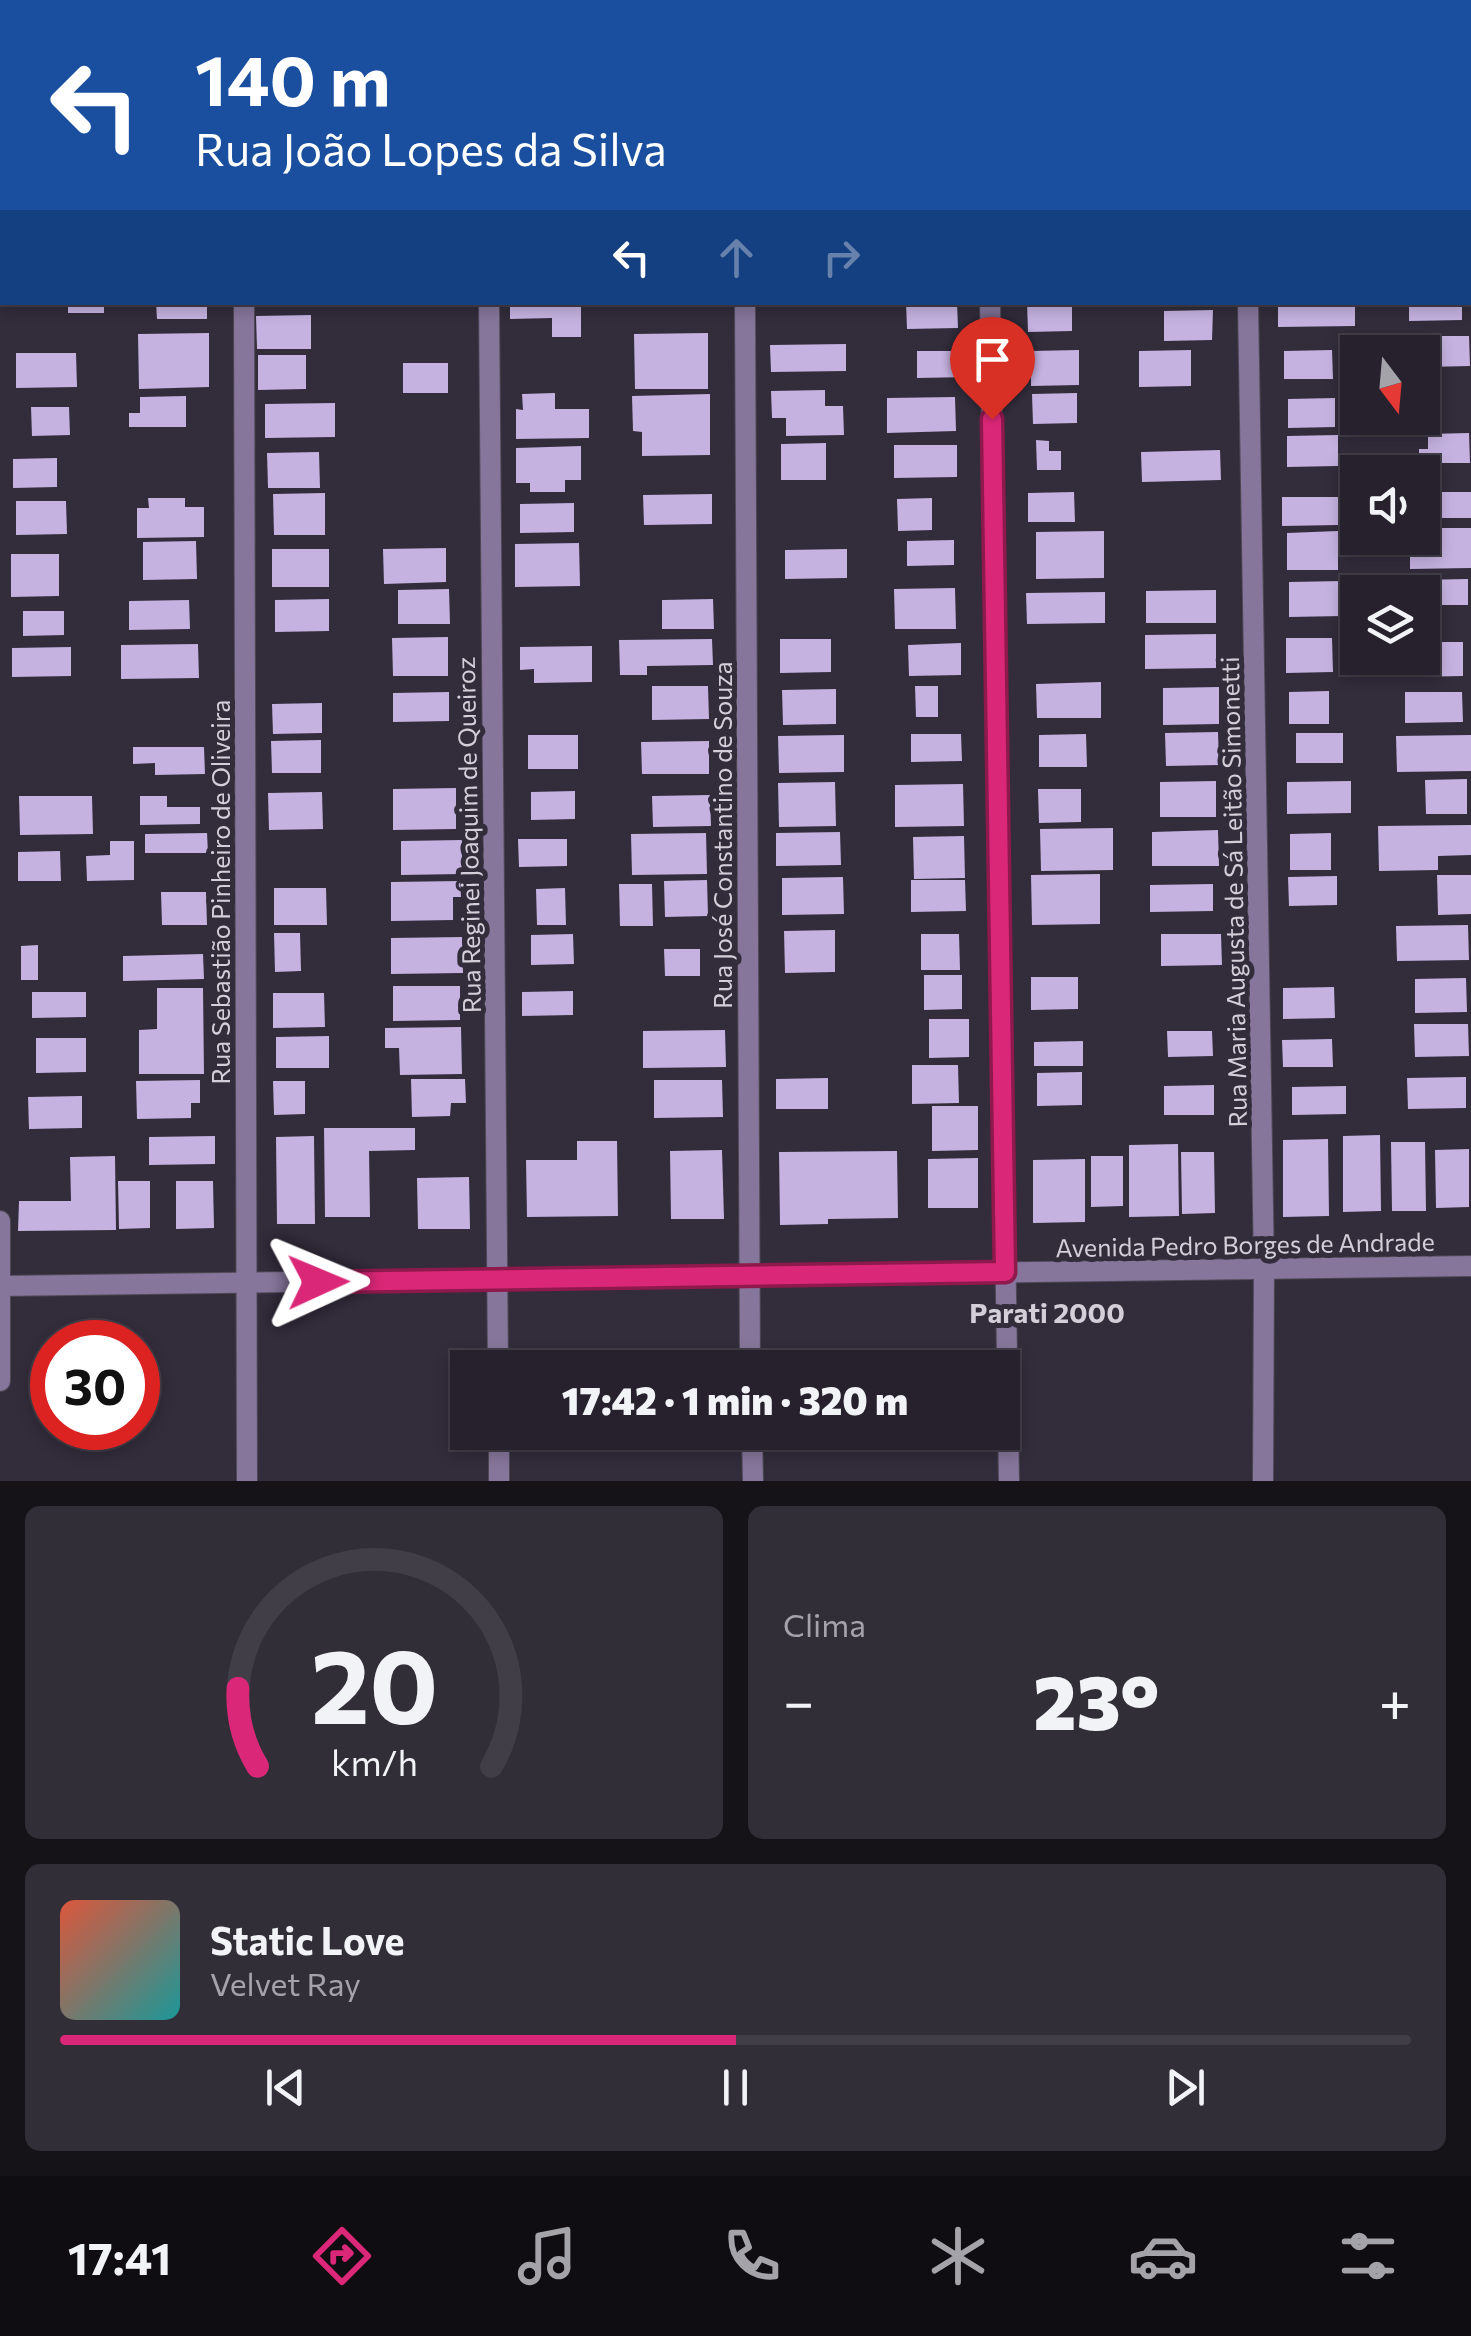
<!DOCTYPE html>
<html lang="pt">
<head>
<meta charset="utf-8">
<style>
	:root { --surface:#26212c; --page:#322e38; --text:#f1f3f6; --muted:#a4a3a9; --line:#423e48; --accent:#db2777 }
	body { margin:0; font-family:Commissioner,sans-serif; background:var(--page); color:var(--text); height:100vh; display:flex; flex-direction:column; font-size:38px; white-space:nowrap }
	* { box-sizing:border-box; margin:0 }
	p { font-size:32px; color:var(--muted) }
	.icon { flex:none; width:55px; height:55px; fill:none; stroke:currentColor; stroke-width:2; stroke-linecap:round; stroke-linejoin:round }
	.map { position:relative; height:1481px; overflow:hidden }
	.panel { display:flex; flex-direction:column; gap:25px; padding:25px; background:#151218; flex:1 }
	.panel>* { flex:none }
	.banner { position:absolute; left:0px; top:0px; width:1472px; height:305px; box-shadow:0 5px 15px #0003,0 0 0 2px var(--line); background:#1a4fa0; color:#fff; overflow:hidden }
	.needle { width:65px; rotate:164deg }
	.controls { position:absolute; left:1340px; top:335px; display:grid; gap:20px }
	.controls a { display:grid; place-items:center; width:100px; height:100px; border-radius:0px; background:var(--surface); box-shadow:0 5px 15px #0003,0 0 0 2px var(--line); font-size:50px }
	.speed { position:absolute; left:30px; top:1320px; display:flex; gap:20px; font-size:50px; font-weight:700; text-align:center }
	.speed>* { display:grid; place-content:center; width:130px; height:130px; border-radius:50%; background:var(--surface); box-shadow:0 5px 15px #0003,0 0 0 2px var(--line); line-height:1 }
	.speed .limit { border:15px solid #d22; background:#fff; color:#111 }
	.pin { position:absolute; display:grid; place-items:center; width:85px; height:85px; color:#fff; margin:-102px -42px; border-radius:50% 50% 50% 0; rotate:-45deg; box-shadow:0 0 10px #0007 }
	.pin .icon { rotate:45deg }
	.me { position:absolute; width:110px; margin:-55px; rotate:89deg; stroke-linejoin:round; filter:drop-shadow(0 0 8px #0008) }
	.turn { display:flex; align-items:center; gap:35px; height:210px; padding:0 30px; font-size:45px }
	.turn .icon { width:130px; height:130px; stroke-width:2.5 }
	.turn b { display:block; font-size:70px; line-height:85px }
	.lanes { display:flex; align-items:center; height:95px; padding:0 30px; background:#0003; justify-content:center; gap:50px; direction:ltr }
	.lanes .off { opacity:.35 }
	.big { font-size:75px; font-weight:800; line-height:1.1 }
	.panel .widget { flex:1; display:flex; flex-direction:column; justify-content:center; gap:15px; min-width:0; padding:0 35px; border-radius:15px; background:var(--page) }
	.panel .dial { align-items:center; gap:0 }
	.dial svg { height:260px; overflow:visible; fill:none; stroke:var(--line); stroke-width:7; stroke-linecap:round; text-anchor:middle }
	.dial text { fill:var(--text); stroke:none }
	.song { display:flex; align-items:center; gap:30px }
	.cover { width:120px; height:120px; border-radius:15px; background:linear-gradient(135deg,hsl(10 70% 55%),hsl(180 70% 35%)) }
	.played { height:10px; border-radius:5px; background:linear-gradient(90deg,var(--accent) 50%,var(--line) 50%) }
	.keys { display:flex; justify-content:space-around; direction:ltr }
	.heat { display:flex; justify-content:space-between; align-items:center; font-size:55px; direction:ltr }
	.panel .tiles { flex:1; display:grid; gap:25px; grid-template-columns:1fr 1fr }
	.widget:last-child { grid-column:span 2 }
	.trip { position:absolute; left:450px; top:1350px; width:570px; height:100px; border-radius:0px; background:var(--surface); box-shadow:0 5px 15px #0003,0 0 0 2px var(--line); font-weight:800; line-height:100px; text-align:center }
	.dock { display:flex; height:160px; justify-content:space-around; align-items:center; background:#0f0d12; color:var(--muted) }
	.dock .icon { width:70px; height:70px }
	.dock .on { color:var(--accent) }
	.dock b { font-size:45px; color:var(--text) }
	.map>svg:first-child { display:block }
</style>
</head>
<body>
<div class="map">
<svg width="1471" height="1481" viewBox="0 0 1471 1481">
	<rect width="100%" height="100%" fill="#322c3b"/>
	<!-- green -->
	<g fill="#4c3f5d">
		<polygon points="0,0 570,0 2,2 2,182"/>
		<polygon points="672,0 1471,0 1471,81 1470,2"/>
	</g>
	<!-- building -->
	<g fill="#c5b2e0">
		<rect x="68" y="302" width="36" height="11"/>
		<polygon points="156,302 207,302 207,319 157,319"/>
		<polygon points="510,302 581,302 581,337 552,337 552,318 510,319"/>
		<polygon points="906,302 957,302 958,328 907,329"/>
		<polygon points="1027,302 1072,302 1072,331 1028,332"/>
		<polygon points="1278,302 1355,302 1355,326 1278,327"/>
		<polygon points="1409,302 1462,302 1462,320 1409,321"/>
		<polygon points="1213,310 1212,340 1164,341 1164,311"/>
		<polygon points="311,315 311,349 257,349 256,316"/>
		<polygon points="209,333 209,387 139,389 138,334"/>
		<polygon points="708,333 708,389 635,389 634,334"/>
		<polygon points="1427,336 1469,336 1470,366 1427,367"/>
		<polygon points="846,344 846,371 771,372 770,345"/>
		<polygon points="1079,350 1079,385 1031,386 1031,351"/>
		<polygon points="1191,350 1191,386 1139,387 1139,351"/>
		<polygon points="1332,350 1333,379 1284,379 1284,351"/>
		<polygon points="917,351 970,351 970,377 917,378"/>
		<polygon points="16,353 76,353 77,387 16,388"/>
		<polygon points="258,355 306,355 306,389 258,390"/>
		<rect x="403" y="363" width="45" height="30"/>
		<polygon points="825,390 825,406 843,406 844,435 786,436 786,418 772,418 771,391"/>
		<polygon points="555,393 555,409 589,409 589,438 516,439 516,409 523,410 522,394"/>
		<polygon points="1077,393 1077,423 1033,424 1032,394"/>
		<polygon points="710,394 710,455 642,456 642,432 633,431 632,396"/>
		<polygon points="186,396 186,427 129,427 129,413 140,413 140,397"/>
		<polygon points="955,397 956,431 887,433 887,398"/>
		<polygon points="1335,398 1335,427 1288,428 1288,399"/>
		<polygon points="335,403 335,437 265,438 265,404"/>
		<polygon points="31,407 69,407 70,435 32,436"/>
		<polygon points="1469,433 1470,463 1419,463 1419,449 1428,449 1428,434"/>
		<polygon points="1338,435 1338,466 1287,467 1287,436"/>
		<polygon points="1036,440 1049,441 1049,451 1061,451 1061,470 1037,470"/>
		<polygon points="826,443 826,480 781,480 781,444"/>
		<polygon points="894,445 957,445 957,477 894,478"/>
		<polygon points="581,446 581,480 565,480 565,492 530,492 530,483 516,483 516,448"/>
		<polygon points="1220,450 1221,480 1142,482 1141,452"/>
		<polygon points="319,452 320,488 268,488 267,453"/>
		<polygon points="57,458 57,487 13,488 13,459"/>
		<polygon points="1074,492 1075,522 1028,522 1028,493"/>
		<rect x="1431" y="492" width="40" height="26"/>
		<polygon points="325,493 325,535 274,535 273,494"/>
		<polygon points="712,494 712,524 644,525 643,495"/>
		<polygon points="1282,497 1338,497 1338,525 1282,526"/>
		<polygon points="148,498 185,498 185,507 204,507 204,537 137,538 137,508 149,508"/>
		<polygon points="932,498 932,530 898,531 897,499"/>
		<polygon points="16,501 66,501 67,534 16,535"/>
		<polygon points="574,503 574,532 520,533 520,504"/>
		<polygon points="1422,528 1471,528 1471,568 1410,569 1410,538 1422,538"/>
		<polygon points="1104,531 1104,578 1036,579 1036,532"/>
		<polygon points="1338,531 1338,570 1287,570 1287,533"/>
		<polygon points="954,540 954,565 907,566 907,541"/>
		<polygon points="196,541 197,579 143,580 143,542"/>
		<polygon points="579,543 580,586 515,587 515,544"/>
		<polygon points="446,548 446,582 384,584 383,549"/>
		<rect x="272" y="549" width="57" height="38"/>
		<polygon points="847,549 847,578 785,579 785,550"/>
		<polygon points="11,554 59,554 59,596 11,597"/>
		<polygon points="1468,579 1468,605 1422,605 1418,580"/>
		<polygon points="1343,581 1343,616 1289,617 1289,582"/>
		<polygon points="955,588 956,629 895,629 894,589"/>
		<polygon points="449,589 450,624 398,624 398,590"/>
		<polygon points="1216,590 1216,623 1146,623 1146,591"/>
		<polygon points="1105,592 1105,623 1027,624 1026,593"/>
		<polygon points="329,599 329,631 275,632 275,600"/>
		<polygon points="713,599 714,629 662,629 662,600"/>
		<polygon points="189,600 190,629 129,630 129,601"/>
		<polygon points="23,611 64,611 64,635 23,636"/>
		<polygon points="1216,634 1216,668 1145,669 1145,635"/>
		<polygon points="448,637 448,676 393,676 392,638"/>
		<polygon points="1286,638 1332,638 1333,672 1286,673"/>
		<polygon points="712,639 713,665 647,666 647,675 620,675 619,640"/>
		<polygon points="780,639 831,639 831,672 780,673"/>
		<polygon points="1422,642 1463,642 1463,676 1413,677 1412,658 1422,658"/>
		<polygon points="961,643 961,675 909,676 908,645"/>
		<polygon points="198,644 199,678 121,679 121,645"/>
		<polygon points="592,646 592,682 534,683 534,669 520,670 520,647"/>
		<polygon points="71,647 71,676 12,677 12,648"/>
		<polygon points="1101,682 1101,718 1037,718 1036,684"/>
		<polygon points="652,686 708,686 709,719 652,720"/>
		<polygon points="915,686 938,686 938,717 916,717"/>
		<polygon points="1219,687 1219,724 1163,725 1163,688"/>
		<polygon points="836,689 836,724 783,725 782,690"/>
		<polygon points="1329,691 1329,724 1289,724 1289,692"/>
		<polygon points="449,692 449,721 393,722 393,693"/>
		<polygon points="1405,692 1462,692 1463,722 1405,723"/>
		<polygon points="322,703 322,733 273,734 272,704"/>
		<polygon points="1218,732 1219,765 1166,766 1165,733"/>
		<rect x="1296" y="733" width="47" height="30"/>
		<polygon points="911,734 961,734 962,761 911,762"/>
		<polygon points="1086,734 1087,767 1039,767 1039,735"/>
		<rect x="528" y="735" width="50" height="34"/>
		<polygon points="844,735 844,772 779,773 778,736"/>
		<polygon points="1471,735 1471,771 1397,772 1396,736"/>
		<polygon points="321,740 321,773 272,773 271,741"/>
		<polygon points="709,741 709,774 642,774 641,742"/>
		<polygon points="133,747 204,747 205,774 155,775 155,763 133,764"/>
		<polygon points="1467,779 1467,814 1426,814 1425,780"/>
		<polygon points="1216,781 1216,817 1160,817 1160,782"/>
		<polygon points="1351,781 1351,813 1287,814 1287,782"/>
		<polygon points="835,782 836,826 779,827 778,783"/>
		<polygon points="963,784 964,826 895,827 895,785"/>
		<polygon points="456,788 456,829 393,830 393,789"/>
		<polygon points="1038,789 1081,789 1081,822 1039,823"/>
		<polygon points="575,791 575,819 531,820 531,792"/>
		<polygon points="322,792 323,829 269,830 268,793"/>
		<polygon points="710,795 711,826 653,827 652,796"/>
		<polygon points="19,796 92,796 93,834 20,835"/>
		<polygon points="140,796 167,796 167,807 200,807 200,824 140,825"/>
		<polygon points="1471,825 1471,855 1438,856 1438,870 1379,871 1378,826"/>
		<polygon points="1113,828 1113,870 1041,871 1040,829"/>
		<polygon points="1218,830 1219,866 1152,866 1152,832"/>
		<polygon points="840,832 841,865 776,866 776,833"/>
		<polygon points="207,833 208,853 145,853 145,834"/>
		<polygon points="706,833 707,874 632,875 631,834"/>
		<polygon points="1331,833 1331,870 1290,870 1290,834"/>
		<polygon points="964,836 965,878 914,879 913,837"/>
		<polygon points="518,839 567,839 567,866 519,867"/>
		<polygon points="462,840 462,874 401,875 401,841"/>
		<polygon points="110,841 134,841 134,880 87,881 86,856 110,855"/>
		<polygon points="60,851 61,881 18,881 18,852"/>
		<polygon points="1100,874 1100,924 1032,925 1031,875"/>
		<polygon points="1437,875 1471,875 1471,914 1438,915"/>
		<polygon points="1337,876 1337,905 1289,906 1288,877"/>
		<polygon points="843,877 844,914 782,915 782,878"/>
		<polygon points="707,880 708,916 665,917 664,881"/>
		<polygon points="911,880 965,880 966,911 911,912"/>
		<polygon points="460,881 461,897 453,897 453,920 391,921 391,882"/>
		<polygon points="619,884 652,884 653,926 620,926"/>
		<polygon points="1213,884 1213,911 1150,912 1150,885"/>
		<polygon points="274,888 326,888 327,925 274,925"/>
		<polygon points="565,888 566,925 537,925 536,889"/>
		<polygon points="161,892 206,892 207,925 162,925"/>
		<polygon points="1468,925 1469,960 1397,961 1396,926"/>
		<polygon points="835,930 835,972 785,973 784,931"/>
		<polygon points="274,933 300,933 301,971 275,972"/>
		<polygon points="573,934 574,964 531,965 531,935"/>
		<polygon points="921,934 959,934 960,970 921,970"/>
		<polygon points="1161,934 1221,934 1222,965 1161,966"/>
		<polygon points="462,937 463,973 391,974 391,938"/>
		<polygon points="38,945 38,980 21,980 21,946"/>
		<polygon points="664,949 700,949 700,976 665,976"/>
		<polygon points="203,954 204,979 123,981 123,956"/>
		<polygon points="924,975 962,975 962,1009 924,1010"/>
		<polygon points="1031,977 1078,977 1078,1009 1031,1010"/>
		<polygon points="1466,978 1467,1012 1415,1013 1415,979"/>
		<polygon points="393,986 460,986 460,1020 393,1021"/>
		<polygon points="1334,987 1335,1018 1283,1019 1283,988"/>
		<polygon points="157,988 203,988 204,1074 139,1074 139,1030 157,1029"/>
		<polygon points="573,991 573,1015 522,1016 522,992"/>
		<polygon points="32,992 86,992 86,1017 32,1018"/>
		<polygon points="273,993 324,993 325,1027 273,1028"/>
		<polygon points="929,1019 969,1019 969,1057 929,1058"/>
		<polygon points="1414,1024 1468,1024 1469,1056 1415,1057"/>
		<polygon points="461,1027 462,1074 400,1075 399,1048 385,1048 385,1028"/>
		<polygon points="725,1030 726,1067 643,1068 643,1031"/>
		<polygon points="1167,1031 1212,1031 1213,1056 1168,1057"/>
		<polygon points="329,1036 329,1068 276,1068 276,1037"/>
		<polygon points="36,1038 86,1038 86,1072 36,1073"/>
		<polygon points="1332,1039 1333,1067 1283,1067 1282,1040"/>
		<polygon points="1083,1041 1083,1066 1034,1066 1034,1042"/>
		<polygon points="912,1065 958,1065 959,1103 912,1104"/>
		<polygon points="1082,1072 1082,1105 1037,1106 1037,1073"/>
		<polygon points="1466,1077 1466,1108 1408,1109 1407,1078"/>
		<polygon points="828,1078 828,1109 776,1109 776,1079"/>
		<polygon points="411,1079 465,1079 466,1103 451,1103 450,1116 412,1117"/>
		<polygon points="200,1080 200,1103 191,1103 191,1118 137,1119 136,1081"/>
		<polygon points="654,1080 722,1080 723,1117 654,1118"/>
		<polygon points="273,1081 305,1081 305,1114 274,1115"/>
		<polygon points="1214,1085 1214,1115 1164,1115 1164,1086"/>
		<polygon points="1346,1086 1346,1114 1292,1115 1292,1087"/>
		<polygon points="82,1096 82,1128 29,1129 28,1097"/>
		<polygon points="932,1106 978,1106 978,1150 932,1151"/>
		<polygon points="324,1128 415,1128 415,1150 369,1151 370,1217 325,1217"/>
		<polygon points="1380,1135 1381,1211 1343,1212 1343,1136"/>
		<polygon points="215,1136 215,1164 149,1165 149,1137"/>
		<polygon points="314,1136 315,1224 277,1224 276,1137"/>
		<polygon points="1328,1139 1329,1216 1283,1217 1283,1140"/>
		<polygon points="577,1141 617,1141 618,1216 527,1217 526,1160 577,1160"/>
		<polygon points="1391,1142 1425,1142 1426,1211 1392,1211"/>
		<polygon points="1178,1144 1179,1216 1129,1217 1129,1145"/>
		<polygon points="1469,1149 1469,1207 1436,1208 1435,1150"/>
		<polygon points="722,1150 724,1219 671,1219 670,1151"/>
		<polygon points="897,1151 898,1218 828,1219 828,1224 780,1225 779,1152"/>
		<polygon points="1181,1152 1214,1152 1215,1213 1182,1214"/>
		<polygon points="115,1156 116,1230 18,1231 19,1201 71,1201 70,1157"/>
		<polygon points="1091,1156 1123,1156 1123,1206 1091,1207"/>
		<polygon points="978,1158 978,1208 928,1208 928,1159"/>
		<polygon points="1085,1159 1085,1222 1033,1223 1033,1160"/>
		<polygon points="469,1177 470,1229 418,1229 417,1178"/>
		<polygon points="118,1181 150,1181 150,1228 119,1229"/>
		<polygon points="176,1181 213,1181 214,1228 176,1229"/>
	</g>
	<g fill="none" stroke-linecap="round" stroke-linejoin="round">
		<defs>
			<g id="minor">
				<polyline points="630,0 632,2"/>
				<polyline points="1470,95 1471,95"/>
				<polyline points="0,216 2,216"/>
				<polyline points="244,302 247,1481"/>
				<polyline points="489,302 498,1368"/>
				<polyline points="745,302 750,1368"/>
				<polyline points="990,302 1009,1481"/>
				<polyline points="1248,302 1264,1268 1263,1481"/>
				<polyline points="0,1221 0,1381"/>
				<polyline points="0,1286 1471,1266"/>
				<polyline points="499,1432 499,1481"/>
				<polyline points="752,1432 753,1481"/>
			</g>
		</defs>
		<!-- minor casing -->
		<use href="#minor" stroke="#4f4957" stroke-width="22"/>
		<!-- minor -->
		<use href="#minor" stroke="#86769b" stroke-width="20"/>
	</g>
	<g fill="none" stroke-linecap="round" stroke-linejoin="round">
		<defs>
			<polyline id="route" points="318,1282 1005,1272 992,419"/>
		</defs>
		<!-- route casing -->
		<use href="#route" stroke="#8e194d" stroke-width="25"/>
		<!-- route -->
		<use href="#route" stroke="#db2777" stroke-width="18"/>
	</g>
	<g text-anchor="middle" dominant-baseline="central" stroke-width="10" stroke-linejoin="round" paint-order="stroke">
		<!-- street labels -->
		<g font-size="25" fill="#d3cfd9" stroke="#322c3b">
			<text transform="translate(468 835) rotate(-91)">Rua Reginei Joaquim de Queiroz</text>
			<text transform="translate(722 835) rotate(-90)">Rua José Constantino de Souza</text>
			<text transform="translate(220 892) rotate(-90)">Rua Sebastião Pinheiro de Oliveira</text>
			<text transform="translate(1233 892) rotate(-91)">Rua Maria Augusta de Sá Leitão Simonetti</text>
			<text transform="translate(1245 1244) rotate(-1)">Avenida Pedro Borges de Andrade</text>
		</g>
		<!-- neighbourhood labels -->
		<g font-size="28" font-weight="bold" fill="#d3cfd9" stroke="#322c3b">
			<text x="1047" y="1312">Parati 2000</text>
		</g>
	</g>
</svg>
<div class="controls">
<a><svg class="needle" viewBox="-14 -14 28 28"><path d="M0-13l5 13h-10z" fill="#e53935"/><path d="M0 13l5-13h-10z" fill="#a4a3a9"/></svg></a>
<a><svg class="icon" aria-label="sound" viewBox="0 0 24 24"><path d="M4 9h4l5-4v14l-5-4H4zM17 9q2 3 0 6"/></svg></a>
<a><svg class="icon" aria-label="layers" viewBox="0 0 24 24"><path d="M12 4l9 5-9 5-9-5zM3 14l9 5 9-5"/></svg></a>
</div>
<div class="speed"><div class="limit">30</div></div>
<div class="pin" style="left:992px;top:419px;background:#d93025"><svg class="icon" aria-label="arrive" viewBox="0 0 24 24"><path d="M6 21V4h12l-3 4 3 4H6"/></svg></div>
<svg class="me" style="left:318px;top:1282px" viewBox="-20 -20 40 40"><path d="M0-17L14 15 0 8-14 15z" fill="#db2777" stroke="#fff" stroke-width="4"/></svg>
<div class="trip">17:42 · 1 min · 320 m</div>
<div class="banner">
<div class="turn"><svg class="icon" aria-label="left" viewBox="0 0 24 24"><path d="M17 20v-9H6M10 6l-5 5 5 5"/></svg><div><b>140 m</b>Rua João Lopes da Silva</div></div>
<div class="lanes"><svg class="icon" aria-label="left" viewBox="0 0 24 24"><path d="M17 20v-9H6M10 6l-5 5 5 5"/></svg><svg class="icon off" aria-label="ahead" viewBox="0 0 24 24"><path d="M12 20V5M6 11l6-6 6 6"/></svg><svg class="icon off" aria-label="right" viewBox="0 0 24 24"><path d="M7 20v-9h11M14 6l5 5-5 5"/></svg></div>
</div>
</div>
<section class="panel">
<div class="tiles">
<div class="widget dial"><svg viewBox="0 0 100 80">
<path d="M14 69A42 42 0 1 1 86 69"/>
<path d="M14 69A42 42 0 0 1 8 45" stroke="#db2777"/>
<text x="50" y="56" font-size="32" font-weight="700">20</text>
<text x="50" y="72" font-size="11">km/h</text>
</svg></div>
<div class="widget"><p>Clima</p>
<div class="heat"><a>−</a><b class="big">23°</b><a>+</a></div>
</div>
<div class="widget">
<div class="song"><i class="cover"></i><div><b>Static Love</b><p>Velvet Ray</p></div></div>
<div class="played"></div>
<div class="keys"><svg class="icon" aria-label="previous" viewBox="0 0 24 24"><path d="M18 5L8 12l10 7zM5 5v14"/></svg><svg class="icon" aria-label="pause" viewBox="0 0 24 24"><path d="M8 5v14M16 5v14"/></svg><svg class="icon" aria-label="next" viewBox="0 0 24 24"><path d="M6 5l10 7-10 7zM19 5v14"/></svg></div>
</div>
</div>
</section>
<nav class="dock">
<b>17:41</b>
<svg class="icon on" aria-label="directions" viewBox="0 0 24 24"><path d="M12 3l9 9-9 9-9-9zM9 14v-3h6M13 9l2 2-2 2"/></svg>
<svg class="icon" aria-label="music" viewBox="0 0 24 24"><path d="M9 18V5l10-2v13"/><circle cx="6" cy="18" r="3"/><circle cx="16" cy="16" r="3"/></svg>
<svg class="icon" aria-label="phone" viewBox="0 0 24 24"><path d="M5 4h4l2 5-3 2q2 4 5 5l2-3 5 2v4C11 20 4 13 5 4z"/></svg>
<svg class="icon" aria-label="climate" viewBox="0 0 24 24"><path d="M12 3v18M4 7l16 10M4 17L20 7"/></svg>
<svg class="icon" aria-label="car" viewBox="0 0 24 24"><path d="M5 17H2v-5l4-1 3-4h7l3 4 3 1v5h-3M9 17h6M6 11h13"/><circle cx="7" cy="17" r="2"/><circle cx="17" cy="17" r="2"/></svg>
<svg class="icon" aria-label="filters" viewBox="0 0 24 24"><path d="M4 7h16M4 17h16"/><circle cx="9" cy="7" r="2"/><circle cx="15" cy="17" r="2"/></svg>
</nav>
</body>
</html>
